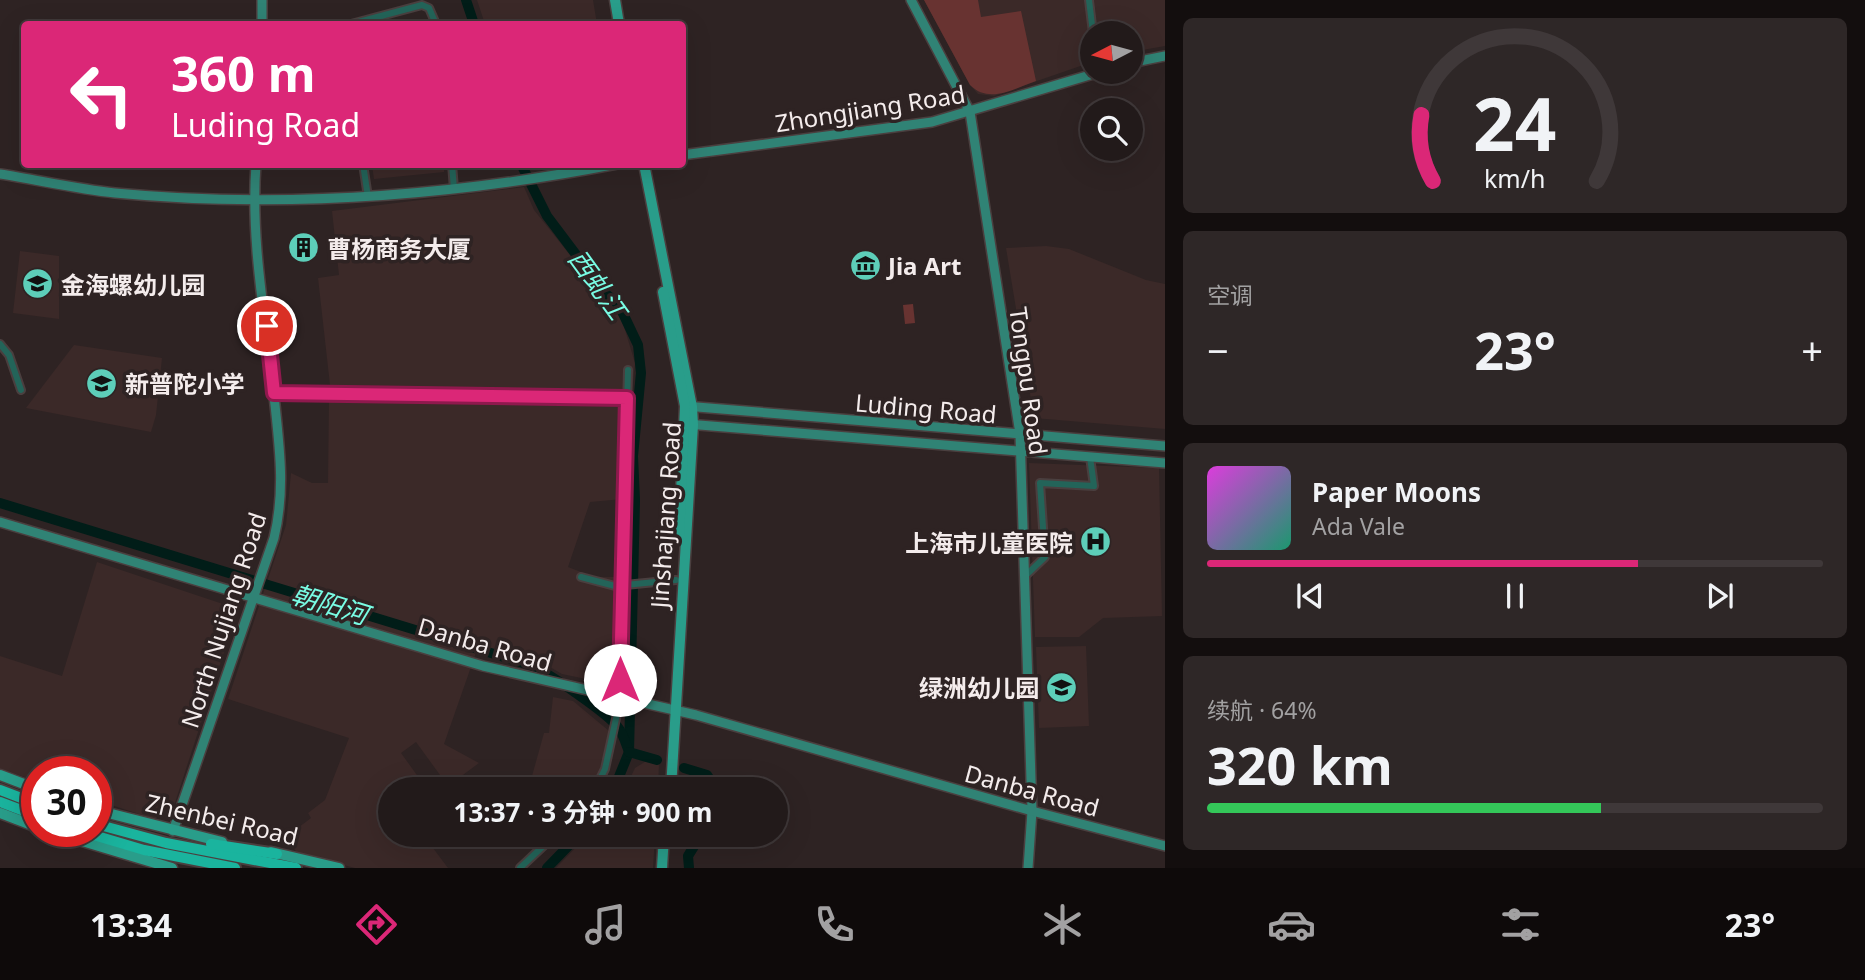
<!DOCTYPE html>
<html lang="zh">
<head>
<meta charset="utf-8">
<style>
	:root { --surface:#221a1a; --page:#2e2727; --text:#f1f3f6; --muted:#a2a1a2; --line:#3f3839; --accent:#db2777 }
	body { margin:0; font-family:"Noto Sans","Noto Sans SC",sans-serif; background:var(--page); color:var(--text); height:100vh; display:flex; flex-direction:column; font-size:26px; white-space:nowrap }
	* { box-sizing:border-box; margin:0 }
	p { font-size:23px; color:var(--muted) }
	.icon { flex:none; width:38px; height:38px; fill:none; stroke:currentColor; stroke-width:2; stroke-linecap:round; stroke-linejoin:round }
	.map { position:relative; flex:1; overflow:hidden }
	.side { display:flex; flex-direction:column; gap:18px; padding:18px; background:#130e0e; width:700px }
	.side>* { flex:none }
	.hud { position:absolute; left:21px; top:21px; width:665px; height:147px; border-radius:7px; box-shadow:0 7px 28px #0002,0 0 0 2px var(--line); background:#db2777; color:#fff; overflow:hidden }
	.needle { width:46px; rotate:264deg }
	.fabs { position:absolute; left:1080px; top:21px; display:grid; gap:14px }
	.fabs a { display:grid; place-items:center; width:63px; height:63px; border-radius:50%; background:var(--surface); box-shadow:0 7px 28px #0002,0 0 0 2px var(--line); font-size:35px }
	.speed { position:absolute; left:21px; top:756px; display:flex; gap:14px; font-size:35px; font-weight:700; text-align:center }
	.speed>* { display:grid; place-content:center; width:91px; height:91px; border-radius:50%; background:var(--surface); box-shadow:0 7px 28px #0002,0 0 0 2px var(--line); line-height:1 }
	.speed .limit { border:10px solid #d22; background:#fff; color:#111 }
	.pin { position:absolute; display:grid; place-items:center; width:60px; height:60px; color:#fff; margin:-30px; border:4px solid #fff; border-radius:50%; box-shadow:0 2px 7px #0007 }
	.me { position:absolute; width:77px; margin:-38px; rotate:0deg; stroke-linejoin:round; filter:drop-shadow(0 0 5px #0008) }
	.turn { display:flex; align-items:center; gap:24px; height:147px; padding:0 35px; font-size:32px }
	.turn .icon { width:91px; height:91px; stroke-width:2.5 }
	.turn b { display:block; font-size:49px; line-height:60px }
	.big { font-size:52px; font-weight:700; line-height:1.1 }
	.side .tile { flex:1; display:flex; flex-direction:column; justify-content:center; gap:10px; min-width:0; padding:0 24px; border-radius:10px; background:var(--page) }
	.side .dial { align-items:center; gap:0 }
	.dial svg { height:182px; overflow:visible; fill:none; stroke:var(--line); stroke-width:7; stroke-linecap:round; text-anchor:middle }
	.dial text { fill:var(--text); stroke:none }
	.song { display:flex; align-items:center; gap:21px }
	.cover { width:84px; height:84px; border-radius:10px; background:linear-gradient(135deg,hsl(300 70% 55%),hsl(160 70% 35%)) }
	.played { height:7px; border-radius:4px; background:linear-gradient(90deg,var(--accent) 70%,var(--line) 70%) }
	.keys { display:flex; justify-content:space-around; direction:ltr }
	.heat { display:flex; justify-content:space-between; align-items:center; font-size:38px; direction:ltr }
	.charge { height:10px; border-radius:5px; background:linear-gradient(90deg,#34c759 64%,var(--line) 0) }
	.trip { position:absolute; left:378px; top:777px; width:410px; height:70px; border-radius:35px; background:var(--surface); box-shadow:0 7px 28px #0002,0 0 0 2px var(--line); font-weight:700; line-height:70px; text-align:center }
	.dock { display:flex; height:112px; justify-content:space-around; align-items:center; background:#0e0a0a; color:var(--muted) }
	.dock .icon { width:49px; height:49px }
	.dock .active { color:var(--accent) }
	.dock b { font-size:32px; color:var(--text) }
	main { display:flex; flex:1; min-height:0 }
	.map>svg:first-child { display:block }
</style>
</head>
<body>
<main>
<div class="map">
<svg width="1165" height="868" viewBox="0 0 1165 868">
	<rect width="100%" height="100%" fill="#2e2323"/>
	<!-- built -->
	<g fill="#3b2928">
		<polygon points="477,0 593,0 597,24 485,24"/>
		<polygon points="924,0 1085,0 1092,62 994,96 978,94 970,85"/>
		<polygon points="1094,0 1165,0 1165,46 1131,52 1130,33 1098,33"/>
		<polygon points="372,165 444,165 444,172 374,179"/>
		<polygon points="524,187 534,210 622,320 635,363 632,392 330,385 318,278 339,275 332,211"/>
		<polygon points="1046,246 1069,249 1146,280 1165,284 1165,429 1034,418 1006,248"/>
		<polygon points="20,251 59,256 59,319 13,313"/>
		<polygon points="74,345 162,358 156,415 151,432 26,408"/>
		<polygon points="329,397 621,402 623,499 590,502 568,567 594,577 619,577 618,649 603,649 600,682 562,674 550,667 479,644 444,744 479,763 448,786 416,742 401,753 427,789 390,789 390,835 432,835 427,840 448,868 355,868 297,853 286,837 311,818 308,813 325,800 349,738 228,699 286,525 291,473 312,483 328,483"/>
		<polygon points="1029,463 1159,468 1162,616 1103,618 1079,637 1035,637"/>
		<polygon points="97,562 238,609 173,809 154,819 96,800 96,772 37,772 37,781 0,769 0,656 62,676"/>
		<polygon points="1086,646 1089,726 1039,728 1036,647"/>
		<polygon points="553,697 573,701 609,731 603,767 592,789 525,789 532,776 544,733 549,733"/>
		<polygon points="648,760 659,763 658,789 625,789 635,768"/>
		<polygon points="588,835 655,835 653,868 556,868"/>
	</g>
	<!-- green -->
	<g fill="#683331">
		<path d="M924,0H978L981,17L1021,11L1036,81C1013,89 989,104 970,85Z"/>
		<polygon points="913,304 915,323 905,324 903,305"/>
	</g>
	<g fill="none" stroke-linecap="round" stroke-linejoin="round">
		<!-- river -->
		<g stroke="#011d18" stroke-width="10">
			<polyline points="466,0 474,24"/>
			<polyline points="521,164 547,216 605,293 619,305 638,345 641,373 633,456 635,500 629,752 614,789"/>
			<path d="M0,503L530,665C549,673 604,711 617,726C623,733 626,744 629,752"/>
			<polyline points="629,752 657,760"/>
			<polyline points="684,768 707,775 716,789"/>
			<polyline points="547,868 579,835"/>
			<polyline points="689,868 688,856 701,835"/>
		</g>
		<defs>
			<g id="street">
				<polyline points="1089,0 1093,33"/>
				<polyline points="351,24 422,5 429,8 436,24"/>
				<polyline points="363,164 368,197"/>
				<polyline points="452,164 454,189"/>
				<polyline points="0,344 9,355 21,390"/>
				<polyline points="274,393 627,398"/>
				<polyline points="1025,576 1045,557 1040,483 1094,486 1090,457"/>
				<polyline points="581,577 615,586 676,580"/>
				<polyline points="620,680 628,370"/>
				<polyline points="595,789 605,769 617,714"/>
				<polyline points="520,868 555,835"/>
			</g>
			<g id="secondary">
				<polyline points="262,0 262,24"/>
				<polyline points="911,0 970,112 1020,434 1032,811 1028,868"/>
				<polyline points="1130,63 1165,56"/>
				<polyline points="682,155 932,122 1100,72"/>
				<path d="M0,174C38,180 77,189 115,193C283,209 452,196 617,164"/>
				<polyline points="685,406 1165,446"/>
				<polyline points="687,424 1165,463"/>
				<polyline points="0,522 483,666 696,715 1032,811 1165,846"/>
				<path d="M173,831L274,538C285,492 280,451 275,405C267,326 250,244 256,164"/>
			</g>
			<g id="primary">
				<polyline points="615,0 619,24"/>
				<polyline points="644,164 692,407 693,425 671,789"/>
				<polyline points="663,292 685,406 679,537"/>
				<polyline points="0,775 37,789"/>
				<polyline points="96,810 222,842"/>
				<polyline points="0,813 37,827"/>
				<polyline points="49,831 172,868"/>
				<polyline points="271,852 339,868"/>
				<polyline points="662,868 664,835"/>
			</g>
			<g id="highway">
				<polyline points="0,790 37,804"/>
				<polyline points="0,802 37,816"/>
				<polyline points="96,824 166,843 296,868"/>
				<polyline points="80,831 144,850 235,868"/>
				<polyline points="211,844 277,854"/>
			</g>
		</defs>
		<!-- street casing -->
		<use href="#street" stroke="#4a3f3f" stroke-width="10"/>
		<!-- secondary casing -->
		<use href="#secondary" stroke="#4a3f3f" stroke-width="12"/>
		<!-- primary casing -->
		<use href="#primary" stroke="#4a3f3f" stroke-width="13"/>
		<!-- highway casing -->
		<use href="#highway" stroke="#4a3f3f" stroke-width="14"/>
		<!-- street -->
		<use href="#street" stroke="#236459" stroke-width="6"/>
		<!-- secondary -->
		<use href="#secondary" stroke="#308375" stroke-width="9"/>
		<!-- primary -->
		<use href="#primary" stroke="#299d8a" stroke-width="10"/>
		<!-- highway -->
		<use href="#highway" stroke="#1ab49e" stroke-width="10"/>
	</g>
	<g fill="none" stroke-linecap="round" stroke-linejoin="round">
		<defs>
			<polyline id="route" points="267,326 274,393 627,398 620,680"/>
		</defs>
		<!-- route casing -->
		<use href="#route" stroke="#8e194d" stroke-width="18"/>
		<!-- route -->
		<use href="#route" stroke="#db2777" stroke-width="12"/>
	</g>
	<!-- icons -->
	<defs>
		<symbol id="building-disc" viewBox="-11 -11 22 22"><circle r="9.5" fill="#5dceb9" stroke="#2e2323"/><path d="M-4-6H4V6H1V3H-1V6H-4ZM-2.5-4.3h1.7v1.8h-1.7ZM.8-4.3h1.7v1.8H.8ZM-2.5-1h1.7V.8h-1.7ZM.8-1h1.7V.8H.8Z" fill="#111"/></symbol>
		<symbol id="museum-disc" viewBox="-11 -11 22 22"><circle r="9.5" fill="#5dceb9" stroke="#2e2323"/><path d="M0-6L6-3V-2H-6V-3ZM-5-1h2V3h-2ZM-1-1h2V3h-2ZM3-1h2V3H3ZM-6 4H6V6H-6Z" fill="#111"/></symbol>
		<symbol id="school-disc" viewBox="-11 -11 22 22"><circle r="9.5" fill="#5dceb9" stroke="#2e2323"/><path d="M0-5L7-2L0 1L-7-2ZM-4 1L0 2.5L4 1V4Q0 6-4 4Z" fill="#111"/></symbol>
		<symbol id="hospital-disc" viewBox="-11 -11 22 22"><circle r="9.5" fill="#5dceb9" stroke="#2e2323"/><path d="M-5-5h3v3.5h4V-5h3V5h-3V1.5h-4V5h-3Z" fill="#111"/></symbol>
	</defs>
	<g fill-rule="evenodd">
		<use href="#building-disc" x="286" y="230" width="35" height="35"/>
		<use href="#museum-disc" x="848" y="248" width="35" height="35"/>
		<use href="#school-disc" x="20" y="266" width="35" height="35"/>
		<use href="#school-disc" x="84" y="366" width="35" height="35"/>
		<use href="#hospital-disc" x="1078" y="524" width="35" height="35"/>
		<use href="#school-disc" x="1044" y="670" width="35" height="35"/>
	</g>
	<g text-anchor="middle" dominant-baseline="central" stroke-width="7" stroke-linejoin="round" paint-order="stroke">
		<!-- street labels -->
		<g font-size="24" fill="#f4ecec" stroke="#2e2323">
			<text transform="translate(870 108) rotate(-9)">Zhongjiang Road</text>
			<text transform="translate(1029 381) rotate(82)">Tongpu Road</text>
			<text transform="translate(926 408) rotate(5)">Luding Road</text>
			<text transform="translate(665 515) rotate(-86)">Jinshajiang Road</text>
			<text transform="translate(223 620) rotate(-72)">North Nujiang Road</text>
			<text transform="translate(485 644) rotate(16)">Danba Road</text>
			<text transform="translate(1032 790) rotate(15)">Danba Road</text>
			<text transform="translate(222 819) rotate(13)">Zhenbei Road</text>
		</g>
		<!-- poi labels -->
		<g font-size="24" font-weight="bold" fill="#f4ecec" stroke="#2e2323" text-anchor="start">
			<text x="327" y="248">曹杨商务大厦</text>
			<text x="888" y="265">Jia Art</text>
			<text x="61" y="284">金海螺幼儿园</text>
			<text x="125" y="383">新普陀小学</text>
			<text x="1073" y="542" text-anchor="end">上海市儿童医院</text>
			<text x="1039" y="687" text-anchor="end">绿洲幼儿园</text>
		</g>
		<!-- water labels -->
		<g font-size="26" font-style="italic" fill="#79fce4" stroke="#2e2323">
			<text transform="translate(598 284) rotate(54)">西虬江</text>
			<text transform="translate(330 604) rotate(17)">朝阳河</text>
		</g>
	</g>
</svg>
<div class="fabs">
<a><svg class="needle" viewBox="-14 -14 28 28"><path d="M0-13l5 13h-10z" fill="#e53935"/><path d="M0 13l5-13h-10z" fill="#a2a1a2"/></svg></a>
<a><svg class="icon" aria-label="search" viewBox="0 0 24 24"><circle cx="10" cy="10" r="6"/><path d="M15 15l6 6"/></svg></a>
</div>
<div class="speed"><div class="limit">30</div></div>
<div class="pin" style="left:267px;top:326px;background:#d93025"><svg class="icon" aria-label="arrive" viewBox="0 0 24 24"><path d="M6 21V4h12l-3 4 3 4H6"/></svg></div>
<svg class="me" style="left:620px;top:680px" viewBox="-20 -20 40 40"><circle r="19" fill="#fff"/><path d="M0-13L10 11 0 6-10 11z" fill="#db2777"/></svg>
<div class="trip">13:37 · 3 分钟 · 900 m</div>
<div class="hud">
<div class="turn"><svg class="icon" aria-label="left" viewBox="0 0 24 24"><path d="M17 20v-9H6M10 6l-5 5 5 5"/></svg><div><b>360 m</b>Luding Road</div></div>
</div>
</div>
<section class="side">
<div class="tile dial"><svg viewBox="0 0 100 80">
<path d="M14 69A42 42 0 1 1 86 69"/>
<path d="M14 69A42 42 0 0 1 9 40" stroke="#db2777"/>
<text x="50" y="56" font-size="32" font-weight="700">24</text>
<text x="50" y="72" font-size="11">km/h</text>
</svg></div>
<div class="tile"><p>空调</p>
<div class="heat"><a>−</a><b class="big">23°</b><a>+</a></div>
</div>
<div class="tile">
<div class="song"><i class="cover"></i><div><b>Paper Moons</b><p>Ada Vale</p></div></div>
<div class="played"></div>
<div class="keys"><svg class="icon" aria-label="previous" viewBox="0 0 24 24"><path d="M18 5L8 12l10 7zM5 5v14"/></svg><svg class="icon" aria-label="pause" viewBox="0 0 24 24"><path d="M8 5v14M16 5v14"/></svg><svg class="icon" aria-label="next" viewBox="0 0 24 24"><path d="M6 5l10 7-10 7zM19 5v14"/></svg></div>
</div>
<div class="tile"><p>续航 · 64%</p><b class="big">320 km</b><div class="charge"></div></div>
</section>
</main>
<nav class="dock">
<b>13:34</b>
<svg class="icon active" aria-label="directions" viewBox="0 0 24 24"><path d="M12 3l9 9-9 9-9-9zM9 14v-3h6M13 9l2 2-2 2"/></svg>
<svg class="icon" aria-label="music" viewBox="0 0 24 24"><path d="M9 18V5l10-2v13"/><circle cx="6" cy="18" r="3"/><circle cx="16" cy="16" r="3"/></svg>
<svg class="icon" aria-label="phone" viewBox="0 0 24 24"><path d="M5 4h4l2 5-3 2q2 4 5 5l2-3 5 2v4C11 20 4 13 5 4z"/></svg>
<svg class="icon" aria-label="climate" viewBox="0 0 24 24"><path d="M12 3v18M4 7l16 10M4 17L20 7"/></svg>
<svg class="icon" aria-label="car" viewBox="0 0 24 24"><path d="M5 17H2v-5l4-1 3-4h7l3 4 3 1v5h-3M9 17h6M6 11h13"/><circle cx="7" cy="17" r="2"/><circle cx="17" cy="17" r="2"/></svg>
<svg class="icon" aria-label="filters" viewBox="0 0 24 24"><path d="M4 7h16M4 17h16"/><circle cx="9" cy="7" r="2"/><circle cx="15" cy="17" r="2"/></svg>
<b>23°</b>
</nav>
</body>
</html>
